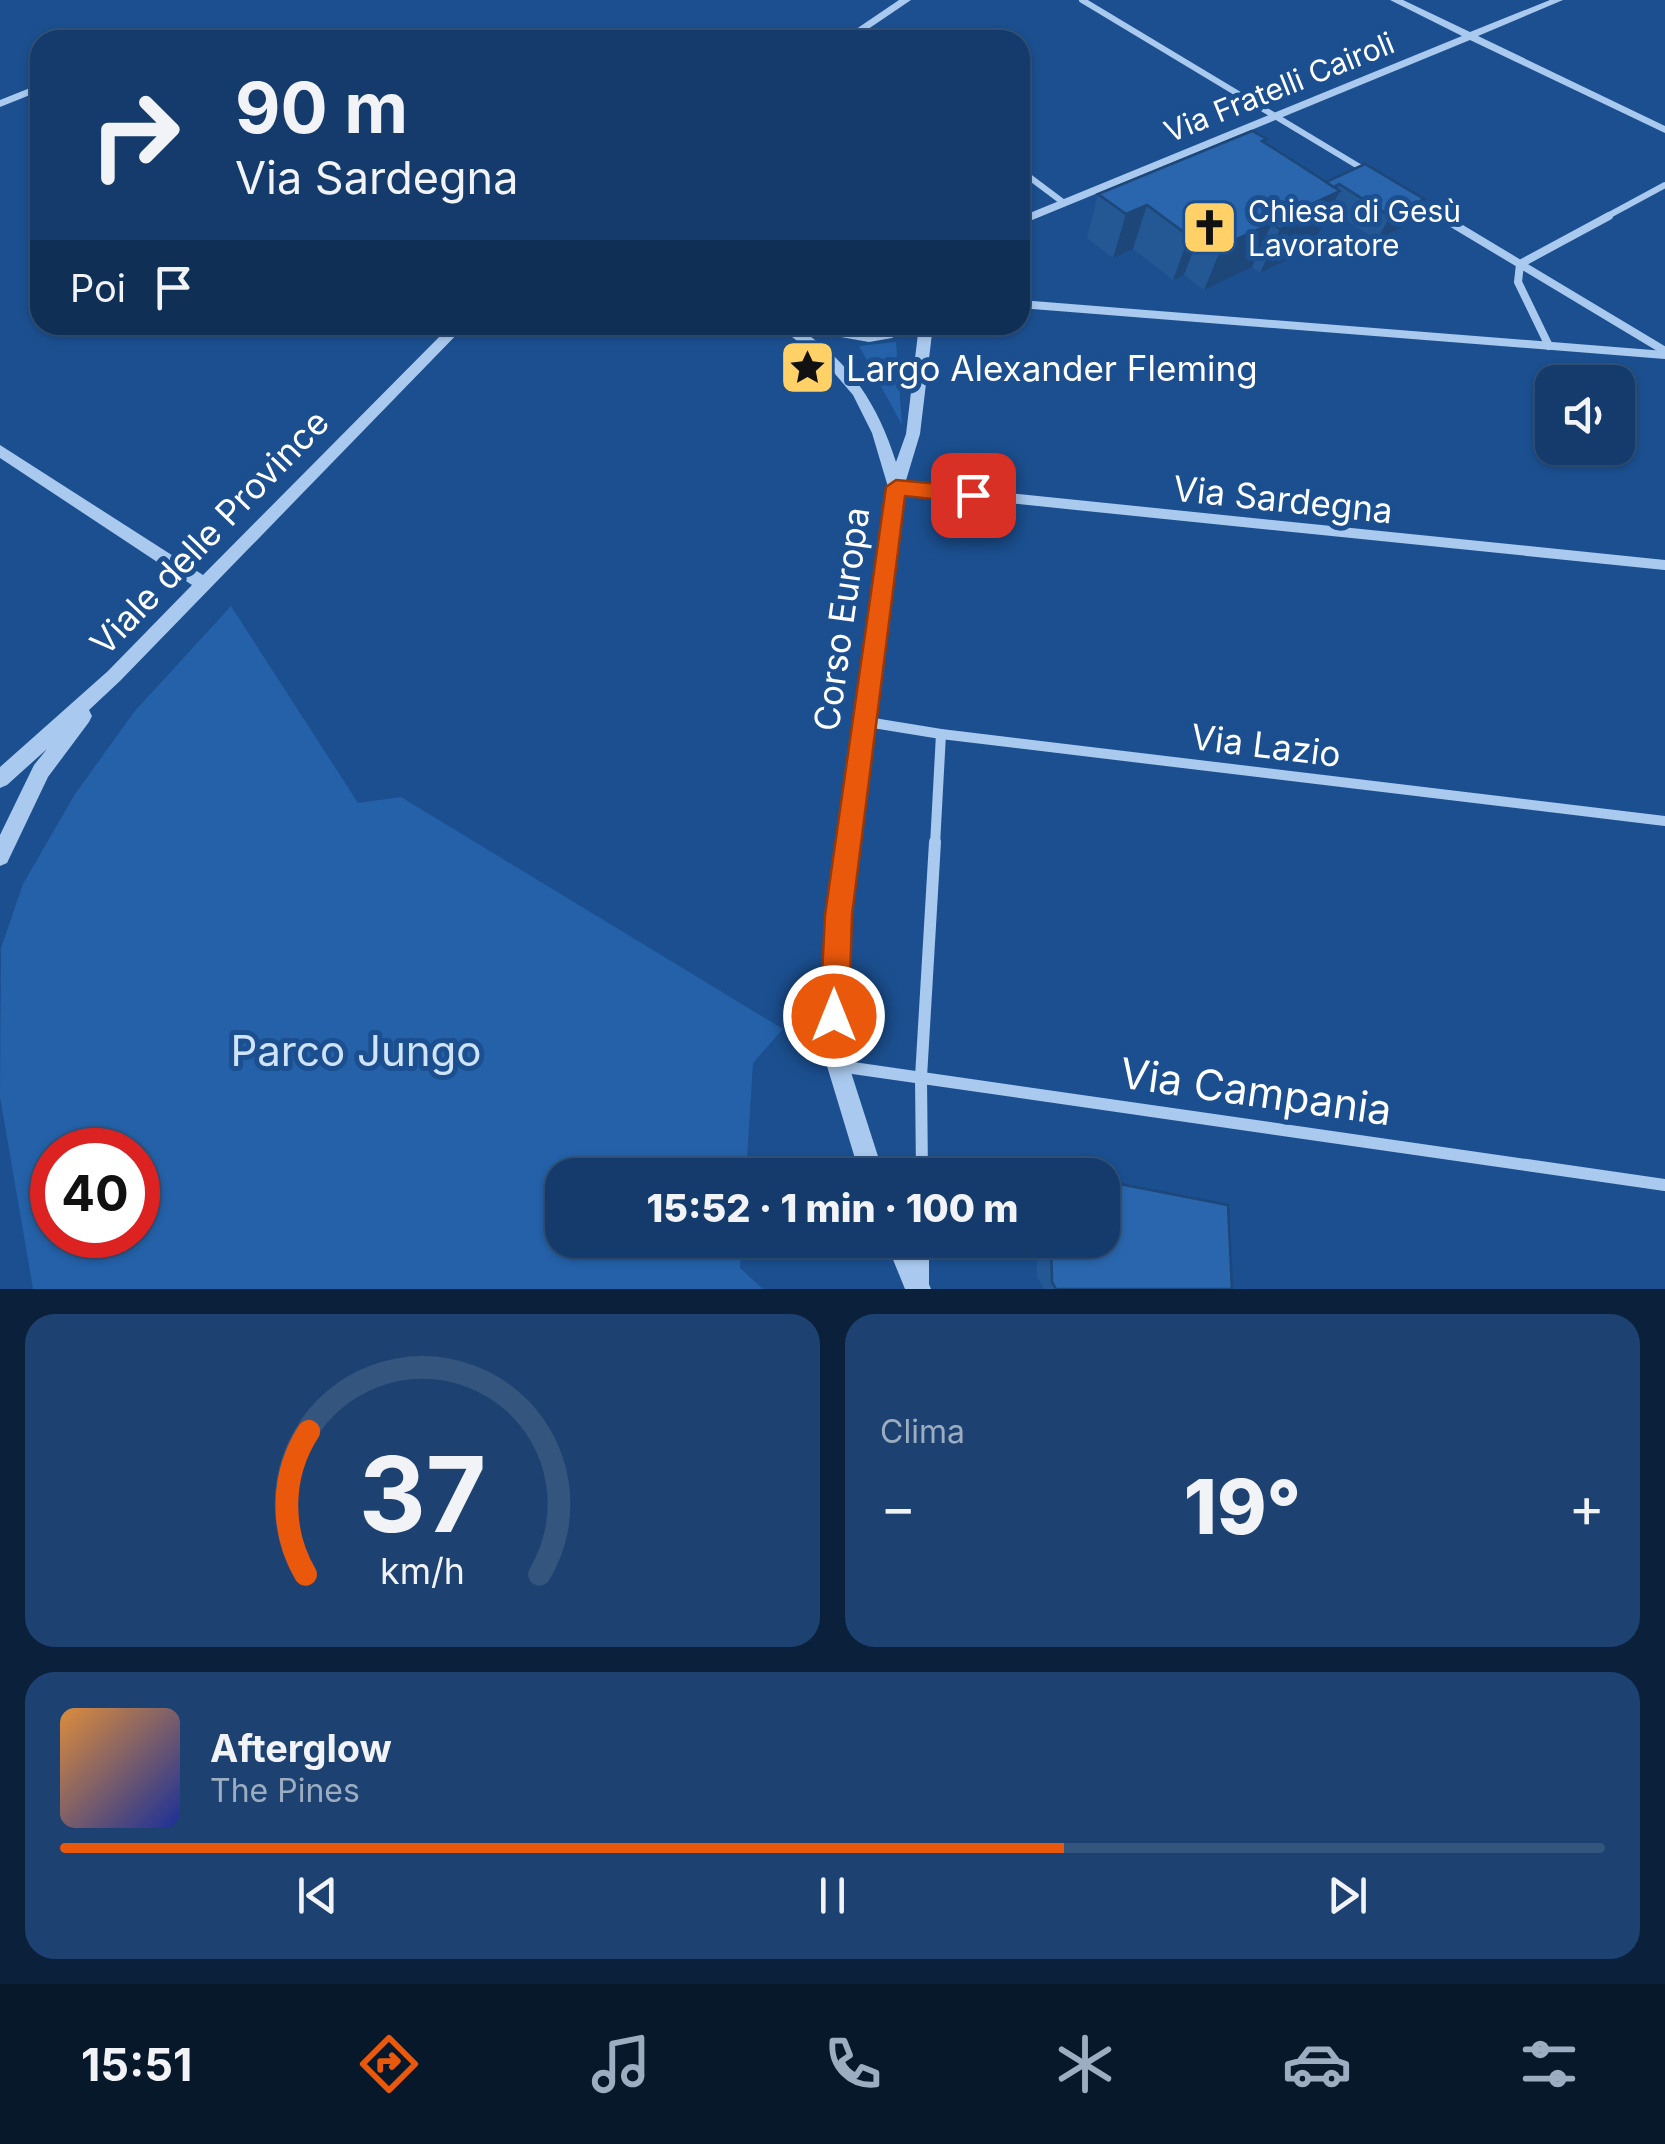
<!DOCTYPE html>
<html lang="it">
<head>
<meta charset="utf-8">
<style>
	:root { --surface:#143b6b; --page:#1d4271; --text:#f1f3f6; --muted:#9dadc1; --line:#33557e; --accent:#ea580c }
	body { margin:0; font-family:Inter,sans-serif; background:var(--page); color:var(--text); height:100vh; display:flex; flex-direction:column; font-size:38px; white-space:nowrap }
	* { box-sizing:border-box; margin:0 }
	p { font-size:32px; color:var(--muted) }
	.icon { flex:none; width:55px; height:55px; fill:none; stroke:currentColor; stroke-width:2; stroke-linecap:round; stroke-linejoin:round }
	.map { position:relative; height:1289px; overflow:hidden }
	.drawer { display:flex; flex-direction:column; gap:25px; padding:25px; background:#0b203b; flex:1 }
	.drawer>* { flex:none }
	.guide { position:absolute; left:30px; top:30px; width:1000px; height:305px; border-radius:30px; box-shadow:0 2px 8px #0004,0 0 0 2px var(--line); background:#143b6b; color:var(--text); overflow:hidden }
	.buttons { position:absolute; left:1535px; top:365px; display:grid; gap:20px }
	.buttons a { display:grid; place-items:center; width:100px; height:100px; border-radius:20px; background:var(--surface); box-shadow:0 2px 8px #0004,0 0 0 2px var(--line); font-size:50px }
	.speed { position:absolute; left:30px; top:1128px; display:flex; gap:20px; font-size:50px; font-weight:700; text-align:center }
	.speed>* { display:grid; place-content:center; width:130px; height:130px; border-radius:50%; background:var(--surface); box-shadow:0 2px 8px #0004,0 0 0 2px var(--line); line-height:1 }
	.speed .limit { border:15px solid #d22; background:#fff; color:#111 }
	.pin { position:absolute; display:grid; place-items:center; width:85px; height:85px; color:#fff; margin:-42px; border-radius:20px; box-shadow:0 5px 15px #0006 }
	.me { position:absolute; width:110px; margin:-55px; rotate:0deg; stroke-linejoin:round; filter:drop-shadow(0 0 8px #0008) }
	.turn { display:flex; align-items:center; gap:35px; height:210px; padding:0 40px; font-size:45px }
	.turn .icon { width:130px; height:130px; stroke-width:2.5 }
	.turn b { display:block; font-size:70px; line-height:85px }
	.then { display:flex; align-items:center; height:95px; padding:0 40px; background:#0003; gap:20px; font-size:38px }
	.big { font-size:75px; font-weight:800; line-height:1.1 }
	.drawer .card { flex:1; display:flex; flex-direction:column; justify-content:center; gap:15px; min-width:0; padding:0 35px; border-radius:30px; background:var(--page) }
	.drawer .dial { align-items:center; gap:0 }
	.dial svg { height:260px; overflow:visible; fill:none; stroke:var(--line); stroke-width:7; stroke-linecap:round; text-anchor:middle }
	.dial text { fill:var(--text); stroke:none }
	.song { display:flex; align-items:center; gap:30px }
	.cover { width:120px; height:120px; border-radius:15px; background:linear-gradient(135deg,hsl(30 70% 55%),hsl(230 70% 35%)) }
	.played { height:10px; border-radius:5px; background:linear-gradient(90deg,var(--accent) 65%,var(--line) 65%) }
	.keys { display:flex; justify-content:space-around; direction:ltr }
	.heat { display:flex; justify-content:space-between; align-items:center; font-size:55px; direction:ltr }
	.drawer .tiles { flex:1; display:grid; gap:25px; grid-template-columns:1fr 1fr }
	.card:last-child { grid-column:span 2 }
	.trip { position:absolute; left:545px; top:1158px; width:575px; height:100px; border-radius:30px; background:var(--surface); box-shadow:0 2px 8px #0004,0 0 0 2px var(--line); font-weight:800; line-height:100px; text-align:center }
	.dock { display:flex; height:160px; justify-content:space-around; align-items:center; background:#08182b; color:var(--muted) }
	.dock .icon { width:70px; height:70px }
	.dock .current { color:var(--accent) }
	.dock b { font-size:45px; color:var(--text) }
	.map>svg:first-child { display:block }
</style>
</head>
<body>
<div class="map">
<svg width="1665" height="1289" viewBox="0 0 1665 1289">
	<rect width="100%" height="100%" fill="#1b4f8f"/>
	<!-- green -->
	<g fill="#2461a8" fill-rule="evenodd">
		<polygon points="896,342 902,425 859,346"/>
		<path d="M231,606L358,803L401,797L783,1029L753,1063L746,1175H562V1240H742L740,1268L763,1289H33L0,1097L1,948L23,884L75,794L134,712ZM52,1150H138V1235H52Z"/>
	</g>
	<g fill="none" stroke-linecap="round" stroke-linejoin="round">
		<!-- minor-far3 -->
		<g stroke="#a9c9ee" stroke-width="6">
			<polyline points="1082,0 1368,172"/>
			<polyline points="1020,170 1064,203"/>
			<polyline points="1412,199 1444,218"/>
			<polyline points="1604,218 1665,185"/>
		</g>
		<!-- minor-far2 -->
		<g stroke="#a9c9ee" stroke-width="8">
			<polyline points="1440,216 1665,351"/>
			<polyline points="1020,304 1665,355"/>
			<polyline points="1549,346 1518,282 1520,264 1609,216"/>
			<polyline points="896,487 964,494"/>
		</g>
		<!-- minor-far1 -->
		<g stroke="#a9c9ee" stroke-width="10">
			<polyline points="939,491 1665,565"/>
			<polyline points="861,721 941,734 1665,821"/>
			<polyline points="935,845 941,734"/>
		</g>
		<!-- minor -->
		<g stroke="#a9c9ee" stroke-width="12">
			<polyline points="839,1066 1665,1185"/>
			<polyline points="922,1175 921,1077 935,842"/>
			<polyline points="923,1240 923,1289"/>
		</g>
		<!-- tertiary -->
		<g fill="#a9c9ee" fill-rule="evenodd">
			<polygon points="899,0 911,0 852,40 840,40"/>
			<polygon points="1390,0 1403,0 1470,32 1550,0 1563,0 1478,36 1665,126 1665,133 1470,40 1020,225 1020,217 1462,36"/>
			<polygon points="40,84 40,91 0,107 0,100"/>
			<polygon points="451,325 466,325 120,681 89,710 92,716 89,722 48,777 7,863 0,866 0,835 34,765 47,749 7,785 0,788 0,767 108,671 192,585 0,458 0,445 203,575"/>
			<path d="M776,325H844L869,332L883,331L894,325H911L892,338L869,342L801,330C851,363 878,405 896,462L906,434L919,325H933L920,434L904,487L870,721L845,954L849,1066L884,1175H860L827,1066L823,954L852,721L888,487L872,433L853,395L824,361Z"/>
			<polygon points="885,1240 910,1240 931,1289 905,1289"/>
		</g>
	</g>
	<!-- wall -->
	<g fill="#245895">
		<polygon points="1265,143 1326,182 1424,199 1411,223 1377,240 1331,210 1318,235 1308,240 1302,253 1260,273 1252,267 1204,290 1184,275 1173,280 1133,249 1113,258 1087,238 1098,194"/>
		<polygon points="1102,1181 1104,1181 1232,1289 1044,1289 1037,1277 1036,1240 1102,1240"/>
	</g>
	<!-- shaded-wall -->
	<g fill="#1d4779">
		<polygon points="1339,184 1334,194 1340,191 1318,235 1308,240 1302,253 1260,273 1280,229 1309,198"/>
		<polygon points="1424,199 1411,223 1377,240 1390,216"/>
		<polygon points="1147,205 1133,249 1113,258 1126,214"/>
		<polygon points="1272,223 1252,267 1204,290 1222,246"/>
		<polygon points="1201,231 1184,275 1173,280 1189,236"/>
	</g>
	<!-- building -->
	<g fill="#2a66ad" stroke="#1d4779" stroke-width="2.5">
		<polygon points="1252,131 1267,139 1262,141 1340,191 1314,203 1323,209 1280,229 1272,223 1222,246 1201,231 1189,236 1147,205 1126,214 1098,194"/>
		<polygon points="1365,164 1424,199 1390,216 1339,184 1334,187 1326,182"/>
		<polygon points="1104,1181 1228,1205 1232,1289 1056,1289 1052,1282 1051,1240 1102,1240 1102,1197 1106,1198"/>
	</g>
	<!-- route -->
	<polygon fill="#ea580c" stroke="#983908" stroke-width="2.5" points="896,480 973,487 983,495 973,503 905,496 852,915 849,1016 845,1026 834,1030 824,1026 820,1016 825,915 886,487"/>
	<!-- icons -->
	<defs>
		<symbol id="church-square" viewBox="-11 -11 22 22"><rect x="-9" y="-9" width="18" height="18" rx="4" fill="#ffd166" stroke="#1b4f8f"/><path d="M-1.2-6h2.4v3.5h3.3v2.4h-3.3V6h-2.4V-.1h-3.3v-2.4h3.3Z" fill="#111"/></symbol>
		<symbol id="sight-square" viewBox="-11 -11 22 22"><rect x="-9" y="-9" width="18" height="18" rx="4" fill="#ffd166" stroke="#1b4f8f"/><path d="M0-6L1.8-2.2L6-1.7L2.9 1.2L3.7 5.4L0 3.3L-3.7 5.4L-2.9 1.2L-6-1.7L-1.8-2.2Z" fill="#111"/></symbol>
	</defs>
	<g fill-rule="evenodd">
		<use href="#church-square" x="1178" y="196" width="63" height="63"/>
		<use href="#sight-square" x="776" y="336" width="63" height="63"/>
	</g>
	<g text-anchor="middle" dominant-baseline="central" stroke-width="10" stroke-linejoin="round" paint-order="stroke">
		<!-- far-street labels -->
		<g font-size="30" fill="#fff" stroke="#1b4f8f">
			<text transform="translate(1279 87) rotate(-22)">Via Fratelli Cairoli</text>
		</g>
		<!-- far-poi labels -->
		<g font-size="30" fill="#fff" stroke="#1b4f8f" text-anchor="start">
			<text x="1248" y="211">Chiesa di Gesù<tspan x="1248" dy="34">Lavoratore</tspan></text>
		</g>
		<!-- poi labels -->
		<g font-size="35" fill="#fff" stroke="#1b4f8f" text-anchor="start">
			<text x="846" y="368">Largo Alexander Fleming</text>
		</g>
		<!-- street labels -->
		<g font-size="35" fill="#fff" stroke="#1b4f8f">
			<text transform="translate(1283 499) rotate(6)">Via Sardegna</text>
			<text transform="translate(209 532) rotate(-46)">Viale delle Province</text>
			<text transform="translate(841 619) rotate(-82)">Corso Europa</text>
			<text transform="translate(1266 745) rotate(7)">Via Lazio</text>
		</g>
		<!-- near-park labels -->
		<g font-size="42" fill="#cfe3fa" stroke="#1b4f8f">
			<text x="356" y="1050">Parco Jungo</text>
		</g>
		<!-- near-street labels -->
		<g font-size="42" fill="#fff" stroke="#1b4f8f">
			<text transform="translate(1256 1091) rotate(8)">Via Campania</text>
		</g>
	</g>
</svg>
<div class="buttons">
<a><svg class="icon" aria-label="sound" viewBox="0 0 24 24"><path d="M4 9h4l5-4v14l-5-4H4zM17 9q2 3 0 6"/></svg></a>
</div>
<div class="speed"><div class="limit">40</div></div>
<div class="pin" style="left:973px;top:495px;background:#d93025"><svg class="icon" aria-label="arrive" viewBox="0 0 24 24"><path d="M6 21V4h12l-3 4 3 4H6"/></svg></div>
<svg class="me" style="left:834px;top:1016px" viewBox="-20 -20 40 40"><circle r="17" fill="#ea580c" stroke="#fff" stroke-width="3"/><path d="M0-11L8 9 0 5-8 9z" fill="#fff"/></svg>
<div class="trip">15:52 · 1 min · 100 m</div>
<div class="guide">
<div class="turn"><svg class="icon" aria-label="right" viewBox="0 0 24 24"><path d="M7 20v-9h11M14 6l5 5-5 5"/></svg><div><b>90 m</b>Via Sardegna</div></div>
<div class="then">Poi<svg class="icon" aria-label="arrive" viewBox="0 0 24 24"><path d="M6 21V4h12l-3 4 3 4H6"/></svg></div>
</div>
</div>
<section class="drawer">
<div class="tiles">
<div class="card dial"><svg viewBox="0 0 100 80">
<path d="M14 69A42 42 0 1 1 86 69"/>
<path d="M14 69A42 42 0 0 1 15 25" stroke="#ea580c"/>
<text x="50" y="56" font-size="32" font-weight="700">37</text>
<text x="50" y="72" font-size="11">km/h</text>
</svg></div>
<div class="card"><p>Clima</p>
<div class="heat"><a>−</a><b class="big">19°</b><a>+</a></div>
</div>
<div class="card">
<div class="song"><i class="cover"></i><div><b>Afterglow</b><p>The Pines</p></div></div>
<div class="played"></div>
<div class="keys"><svg class="icon" aria-label="previous" viewBox="0 0 24 24"><path d="M18 5L8 12l10 7zM5 5v14"/></svg><svg class="icon" aria-label="pause" viewBox="0 0 24 24"><path d="M8 5v14M16 5v14"/></svg><svg class="icon" aria-label="next" viewBox="0 0 24 24"><path d="M6 5l10 7-10 7zM19 5v14"/></svg></div>
</div>
</div>
</section>
<nav class="dock">
<b>15:51</b>
<svg class="icon current" aria-label="directions" viewBox="0 0 24 24"><path d="M12 3l9 9-9 9-9-9zM9 14v-3h6M13 9l2 2-2 2"/></svg>
<svg class="icon" aria-label="music" viewBox="0 0 24 24"><path d="M9 18V5l10-2v13"/><circle cx="6" cy="18" r="3"/><circle cx="16" cy="16" r="3"/></svg>
<svg class="icon" aria-label="phone" viewBox="0 0 24 24"><path d="M5 4h4l2 5-3 2q2 4 5 5l2-3 5 2v4C11 20 4 13 5 4z"/></svg>
<svg class="icon" aria-label="climate" viewBox="0 0 24 24"><path d="M12 3v18M4 7l16 10M4 17L20 7"/></svg>
<svg class="icon" aria-label="car" viewBox="0 0 24 24"><path d="M5 17H2v-5l4-1 3-4h7l3 4 3 1v5h-3M9 17h6M6 11h13"/><circle cx="7" cy="17" r="2"/><circle cx="17" cy="17" r="2"/></svg>
<svg class="icon" aria-label="filters" viewBox="0 0 24 24"><path d="M4 7h16M4 17h16"/><circle cx="9" cy="7" r="2"/><circle cx="15" cy="17" r="2"/></svg>
</nav>
</body>
</html>
